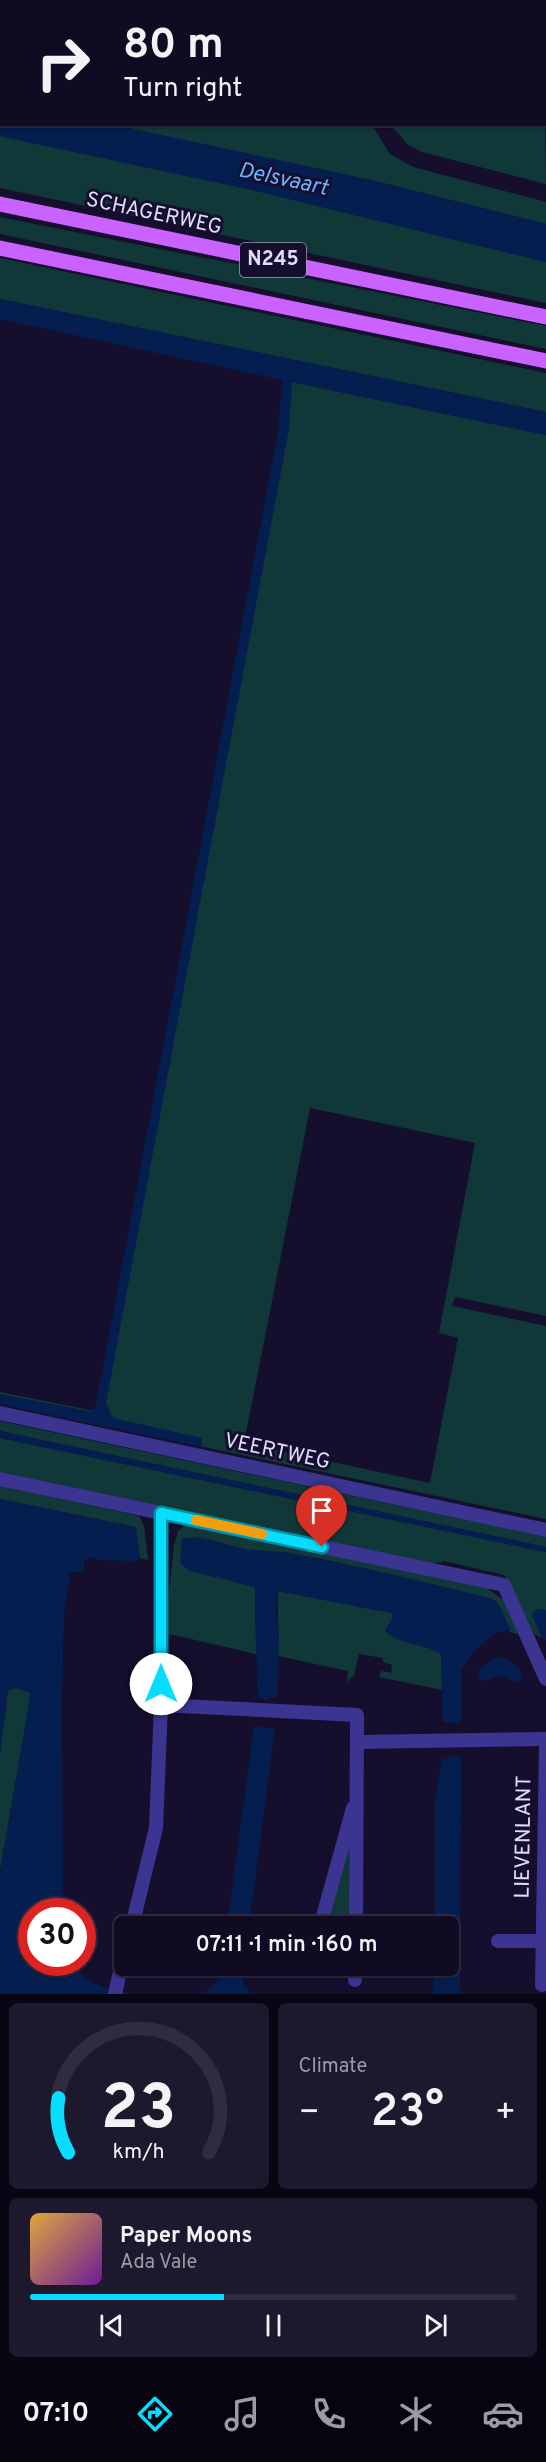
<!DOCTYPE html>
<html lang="en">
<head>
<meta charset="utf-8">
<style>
	:root { --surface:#100a22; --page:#1e182f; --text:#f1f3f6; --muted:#9c9aa5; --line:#302b40; --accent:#07deff }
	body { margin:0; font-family:Overpass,sans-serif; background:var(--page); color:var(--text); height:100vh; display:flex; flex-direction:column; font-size:22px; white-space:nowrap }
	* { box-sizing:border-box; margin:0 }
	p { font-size:20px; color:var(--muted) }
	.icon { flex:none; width:33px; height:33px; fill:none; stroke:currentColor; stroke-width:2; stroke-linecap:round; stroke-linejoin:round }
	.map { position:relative; height:1994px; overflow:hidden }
	.side { display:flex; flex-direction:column; gap:9px; padding:9px; background:#090613; flex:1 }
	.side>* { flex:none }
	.top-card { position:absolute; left:0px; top:0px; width:546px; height:126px; box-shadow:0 2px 4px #0004,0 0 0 2px var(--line); background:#100a22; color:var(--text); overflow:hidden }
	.speed { position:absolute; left:18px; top:1898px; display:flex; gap:12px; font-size:30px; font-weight:700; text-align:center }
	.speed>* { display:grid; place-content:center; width:78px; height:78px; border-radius:50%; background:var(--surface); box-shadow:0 2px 4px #0004,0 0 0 2px var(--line); line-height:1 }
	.speed .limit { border:9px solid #d22; background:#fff; color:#111 }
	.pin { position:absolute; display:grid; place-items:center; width:51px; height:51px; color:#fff; margin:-62px -26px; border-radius:50% 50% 50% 0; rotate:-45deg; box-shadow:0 0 6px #0007 }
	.pin .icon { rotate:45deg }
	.me { position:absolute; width:66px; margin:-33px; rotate:0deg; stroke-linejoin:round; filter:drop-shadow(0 0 4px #0008) }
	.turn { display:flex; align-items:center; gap:21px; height:126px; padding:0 24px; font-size:27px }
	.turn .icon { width:78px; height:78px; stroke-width:2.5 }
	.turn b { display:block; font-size:42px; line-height:51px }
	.big { font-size:45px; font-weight:600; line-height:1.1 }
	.side .tile { flex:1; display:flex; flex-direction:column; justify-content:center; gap:9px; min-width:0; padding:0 21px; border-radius:9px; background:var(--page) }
	.side .dial { align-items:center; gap:0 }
	.dial svg { height:156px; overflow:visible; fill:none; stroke:var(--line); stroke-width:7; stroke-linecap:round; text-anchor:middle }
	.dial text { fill:var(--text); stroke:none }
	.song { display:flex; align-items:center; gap:18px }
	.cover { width:72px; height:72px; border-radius:9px; background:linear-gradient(135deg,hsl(40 70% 55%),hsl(280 70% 35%)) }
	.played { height:6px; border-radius:3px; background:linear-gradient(90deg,var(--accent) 40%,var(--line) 40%) }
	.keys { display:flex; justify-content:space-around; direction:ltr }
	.heat { display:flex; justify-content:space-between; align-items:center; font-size:33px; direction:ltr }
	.side .tiles { flex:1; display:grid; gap:9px; grid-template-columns:1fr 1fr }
	.tile:last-child { grid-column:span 2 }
	.trip { position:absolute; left:114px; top:1916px; width:345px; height:60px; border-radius:9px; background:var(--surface); box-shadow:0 2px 4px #0004,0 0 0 2px var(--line); font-weight:600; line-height:60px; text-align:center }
	.dock { display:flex; height:96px; justify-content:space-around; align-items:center; background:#06040e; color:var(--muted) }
	.dock .icon { width:42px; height:42px }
	.dock .selected { color:var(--accent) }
	.dock b { font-size:27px; color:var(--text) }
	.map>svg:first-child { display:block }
</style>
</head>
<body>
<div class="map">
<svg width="546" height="1994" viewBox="0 0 546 1994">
	<rect width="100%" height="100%" fill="#150e2d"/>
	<!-- green -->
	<g fill="#113838" fill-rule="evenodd">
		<polygon points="0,0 321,0 323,1 2,2 1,46"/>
		<polygon points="545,116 546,184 422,152 408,145 391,125 544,124"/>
		<polygon points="114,125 372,125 390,154 413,167 546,202 546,224 375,181"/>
		<polygon points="0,136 257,191 546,262 546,303 0,188"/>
		<polygon points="0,217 546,326 546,349 0,234"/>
		<polygon points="0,258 546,373 546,412 0,299"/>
		<path d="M292,382L546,435V1316L455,1297L452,1306L546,1326V1519L0,1404V1392L95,1411ZM310,1108L475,1143L439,1333L458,1338L430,1483L244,1443Z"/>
		<polygon points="0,1421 546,1537 546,1547 0,1431"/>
		<polygon points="0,1438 546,1552 546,1610 537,1609 532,1614 542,1638 534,1634 504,1575 444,1561 434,1564 0,1472"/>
		<polygon points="0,1486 139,1516 144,1526 148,1560 140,1558 135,1527 0,1499"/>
		<path d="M187,1524L487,1588L505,1601L518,1629L517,1634L510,1632L497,1602L489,1598C441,1587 393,1576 345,1564C312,1556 278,1554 245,1549C223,1545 205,1535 182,1539L235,1582L255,1587L256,1654L165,1633L174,1545L178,1531Z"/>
		<polygon points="278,1591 392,1613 408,1642 429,1646 441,1654 442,1690 379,1677 381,1671 391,1673 392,1665 383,1662 383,1658 359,1654 354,1675 347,1682 348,1671 278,1656"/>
		<polygon points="16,1688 31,1693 0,1871 0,1753 8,1690"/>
		<polygon points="349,1836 350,1912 338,1920 330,1912"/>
	</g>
	<!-- water -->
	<g fill="#051e50">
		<polygon points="0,101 2,124 114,125 375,181 546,224 546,262 257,191 0,136"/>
		<polygon points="0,299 546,412 546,435 292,382 289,429 106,1403 113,1418 202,1438 202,1447 0,1404 0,1394 89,1411 96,1406 278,431 282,380 0,319"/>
		<polygon points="0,1431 546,1547 546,1552 0,1438"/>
		<path d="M0,1499L136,1527L140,1558L135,1562C119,1559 105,1563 90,1557L84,1561V1571L70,1573L64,1616L62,1702L63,1911H32V1962H74C84,1986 112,1989 134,1994H0V1871L31,1693L16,1688L8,1690L0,1753Z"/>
		<path d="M196,1537C211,1540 225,1545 240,1548C257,1552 274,1550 291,1553C357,1566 424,1581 489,1598L499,1605L511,1630L497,1632L476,1650L462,1669L461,1723L443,1722L441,1654C424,1643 399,1646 385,1630L393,1617L392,1613L278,1591L276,1612L279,1630L278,1695L265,1700L260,1697L257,1687L255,1587L190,1571L180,1563L182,1539Z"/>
		<polygon points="537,1609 546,1610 546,1640 542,1638 532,1614"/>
		<polygon points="504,1657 519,1668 522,1678 519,1683 499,1676 485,1681 478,1678 479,1668 496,1658"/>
		<polygon points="254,1726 275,1729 249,1926 227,1926"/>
		<polygon points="457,1755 461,1758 460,1988 463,1994 432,1994 435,1965 448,1965 448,1926 435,1926 435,1798 442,1760"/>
		<path d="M222,1965H244L243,1985L251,1994H196C213,1992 219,1981 222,1965Z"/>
	</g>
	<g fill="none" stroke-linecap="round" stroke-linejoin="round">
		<!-- minor -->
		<g stroke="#3b3591" stroke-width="14">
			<polyline points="0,1413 546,1530"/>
			<polyline points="0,1479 504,1585 546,1679"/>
			<polyline points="161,1705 357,1715 356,1926"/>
			<polyline points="358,1742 546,1739"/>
			<polyline points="132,1926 156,1828 161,1705 161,1513"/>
			<polyline points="335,1926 328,1924 323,1916 353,1808"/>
			<polyline points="498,1941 543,1941"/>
			<polyline points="355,1980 356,1965"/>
			<polyline points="542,1985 546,1746"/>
			<polyline points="115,1994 124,1954"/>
		</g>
		<!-- primary -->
		<g stroke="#ca62ff" stroke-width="15">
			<polyline points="0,204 546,317"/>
			<polyline points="0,248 546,361"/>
		</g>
	</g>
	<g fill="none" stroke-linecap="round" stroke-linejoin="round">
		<defs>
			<polyline id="route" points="161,1684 161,1513 322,1547"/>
		</defs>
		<!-- route casing -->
		<use href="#route" stroke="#0590a6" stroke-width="15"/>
		<!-- route -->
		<use href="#route" stroke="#07deff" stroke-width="10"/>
		<!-- slow -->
		<polyline stroke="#f59e0b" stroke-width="10" points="196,1520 262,1534"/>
	</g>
	<g text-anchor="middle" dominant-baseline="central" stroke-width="6" stroke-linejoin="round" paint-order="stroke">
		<!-- shield labels -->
		<rect fill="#150e2d" stroke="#a39ec0" stroke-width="1.5" x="240" y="243" width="66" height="34" rx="4.5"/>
		<g font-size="20" font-weight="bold" fill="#e0dbff">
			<text x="273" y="260">N245</text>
		</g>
		<!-- street labels -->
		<g font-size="21" fill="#e0dbff" stroke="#150e2d">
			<text transform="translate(154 214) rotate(12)">SCHAGERWEG</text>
			<text transform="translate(277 1452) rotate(12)">VEERTWEG</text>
			<text transform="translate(524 1837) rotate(-89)">LIEVENLANT</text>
		</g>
		<!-- water labels -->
		<g font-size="22" font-style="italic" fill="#69b4ff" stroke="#150e2d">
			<text transform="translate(283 180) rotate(12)">Delsvaart</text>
		</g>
	</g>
</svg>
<div class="speed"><div class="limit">30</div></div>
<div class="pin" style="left:322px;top:1547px;background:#d93025"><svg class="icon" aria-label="arrive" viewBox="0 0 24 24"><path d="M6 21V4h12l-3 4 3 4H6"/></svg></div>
<svg class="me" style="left:161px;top:1684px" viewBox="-20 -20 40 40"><circle r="19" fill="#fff"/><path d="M0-13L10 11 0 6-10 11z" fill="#07deff"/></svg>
<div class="trip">07:11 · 1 min · 160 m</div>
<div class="top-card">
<div class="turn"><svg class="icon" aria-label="right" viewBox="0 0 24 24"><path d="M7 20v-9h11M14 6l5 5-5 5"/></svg><div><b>80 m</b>Turn right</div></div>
</div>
</div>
<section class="side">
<div class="tiles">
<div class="tile dial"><svg viewBox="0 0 100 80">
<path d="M14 69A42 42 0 1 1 86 69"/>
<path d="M14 69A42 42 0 0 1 9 41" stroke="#07deff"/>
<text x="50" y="56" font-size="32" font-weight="700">23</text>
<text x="50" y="72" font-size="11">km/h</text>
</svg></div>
<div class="tile"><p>Climate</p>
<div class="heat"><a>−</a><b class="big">23°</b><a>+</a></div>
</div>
<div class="tile">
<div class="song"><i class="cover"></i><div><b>Paper Moons</b><p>Ada Vale</p></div></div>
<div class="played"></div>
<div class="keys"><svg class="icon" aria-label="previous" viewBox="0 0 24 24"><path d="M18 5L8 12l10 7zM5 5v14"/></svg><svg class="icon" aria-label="pause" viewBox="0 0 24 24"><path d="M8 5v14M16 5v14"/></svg><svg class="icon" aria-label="next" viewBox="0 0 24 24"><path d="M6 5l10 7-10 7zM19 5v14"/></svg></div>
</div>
</div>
</section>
<nav class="dock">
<b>07:10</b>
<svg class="icon selected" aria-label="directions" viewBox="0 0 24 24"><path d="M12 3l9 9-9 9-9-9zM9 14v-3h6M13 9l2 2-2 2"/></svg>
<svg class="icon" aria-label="music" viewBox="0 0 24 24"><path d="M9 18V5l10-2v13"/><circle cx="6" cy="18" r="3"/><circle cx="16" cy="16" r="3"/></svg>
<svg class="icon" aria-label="phone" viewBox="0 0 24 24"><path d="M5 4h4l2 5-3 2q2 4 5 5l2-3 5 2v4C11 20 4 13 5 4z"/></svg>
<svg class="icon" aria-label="climate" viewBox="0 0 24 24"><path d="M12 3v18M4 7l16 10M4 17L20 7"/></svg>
<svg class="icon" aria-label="car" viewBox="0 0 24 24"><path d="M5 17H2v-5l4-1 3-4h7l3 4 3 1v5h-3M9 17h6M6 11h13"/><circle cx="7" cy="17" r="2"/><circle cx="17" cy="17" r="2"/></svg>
</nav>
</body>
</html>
